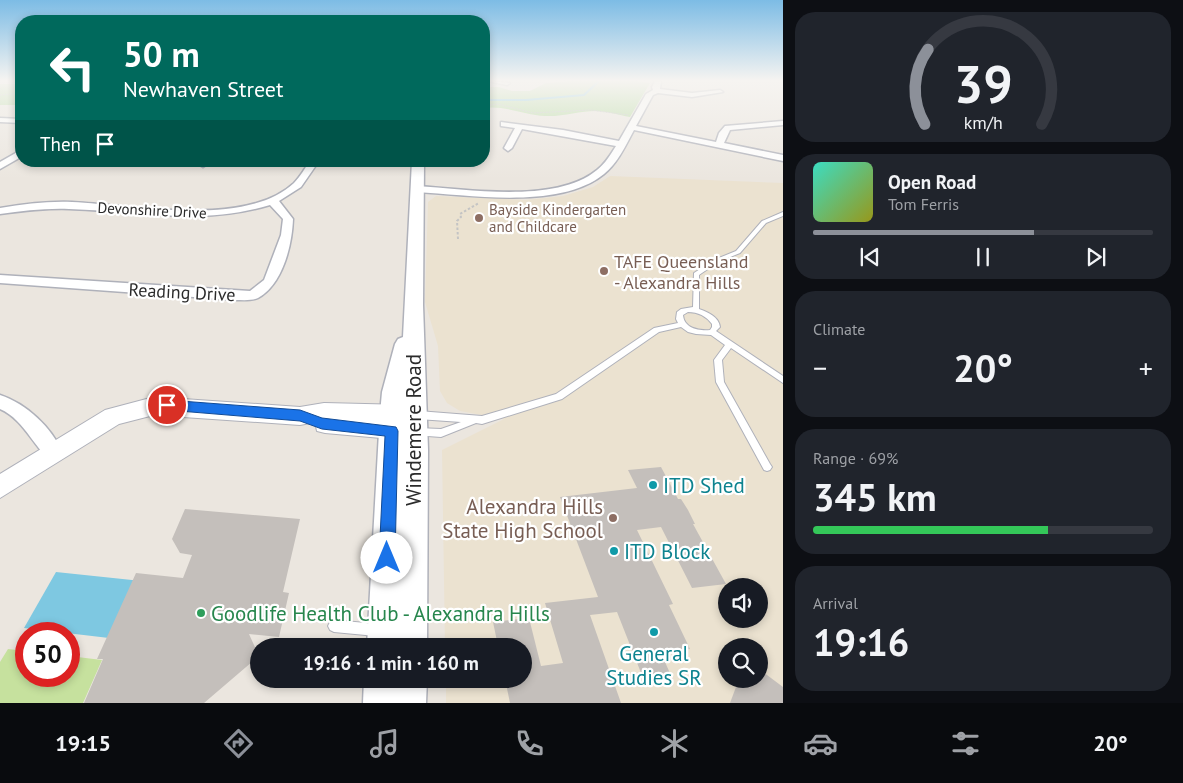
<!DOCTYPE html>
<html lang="en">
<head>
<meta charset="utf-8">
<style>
	:root { --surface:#171b24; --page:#20242c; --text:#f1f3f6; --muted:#9ea1a6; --line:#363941; --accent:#8c9099 }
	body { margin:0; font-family:"PT Sans",sans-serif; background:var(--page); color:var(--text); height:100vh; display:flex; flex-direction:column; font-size:19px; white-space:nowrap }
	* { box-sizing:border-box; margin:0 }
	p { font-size:16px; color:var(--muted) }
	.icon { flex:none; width:28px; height:28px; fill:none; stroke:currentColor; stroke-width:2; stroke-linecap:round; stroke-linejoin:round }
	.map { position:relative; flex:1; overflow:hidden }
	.side { display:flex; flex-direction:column; gap:12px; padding:12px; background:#0d0f14; width:400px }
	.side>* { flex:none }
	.guide { position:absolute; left:15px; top:15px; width:475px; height:152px; border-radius:20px; box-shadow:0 2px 8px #0003; background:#00695c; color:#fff; overflow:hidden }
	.controls { position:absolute; left:718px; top:578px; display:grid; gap:10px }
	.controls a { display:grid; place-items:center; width:50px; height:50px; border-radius:50%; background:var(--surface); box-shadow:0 2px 8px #0003; font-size:25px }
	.speed { position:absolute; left:15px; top:622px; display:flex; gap:10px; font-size:25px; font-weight:700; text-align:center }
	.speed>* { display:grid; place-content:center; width:65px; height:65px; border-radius:50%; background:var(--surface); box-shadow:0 2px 8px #0003; line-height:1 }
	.speed .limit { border:8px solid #d22; background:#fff; color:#111 }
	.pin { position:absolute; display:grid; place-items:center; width:42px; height:42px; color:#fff; margin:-21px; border:2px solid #fff; border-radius:50%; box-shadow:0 1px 5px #0007 }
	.me { position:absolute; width:55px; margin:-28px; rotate:0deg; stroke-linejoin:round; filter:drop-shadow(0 0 4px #0008) }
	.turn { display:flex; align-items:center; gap:18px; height:105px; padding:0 25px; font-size:22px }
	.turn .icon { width:65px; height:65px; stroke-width:2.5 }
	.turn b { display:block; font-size:35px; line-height:42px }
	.then { display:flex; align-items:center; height:48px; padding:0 25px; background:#0003; gap:10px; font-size:19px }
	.big { font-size:38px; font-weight:700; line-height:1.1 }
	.side .tile { flex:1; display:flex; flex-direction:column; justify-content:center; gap:8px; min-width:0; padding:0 18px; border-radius:20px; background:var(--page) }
	.side .dial { align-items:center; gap:0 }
	.dial svg { height:130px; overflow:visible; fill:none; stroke:var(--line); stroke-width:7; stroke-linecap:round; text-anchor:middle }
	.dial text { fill:var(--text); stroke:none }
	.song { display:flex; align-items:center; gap:15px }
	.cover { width:60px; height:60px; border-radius:8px; background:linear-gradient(135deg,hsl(170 70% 55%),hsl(60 70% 35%)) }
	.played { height:5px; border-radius:2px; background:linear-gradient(90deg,var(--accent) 65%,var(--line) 65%) }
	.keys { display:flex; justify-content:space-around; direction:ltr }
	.heat { display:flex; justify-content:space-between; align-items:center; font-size:28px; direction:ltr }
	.charge { height:8px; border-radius:4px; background:linear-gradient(90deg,#34c759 69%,var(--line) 0) }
	.trip { position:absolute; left:250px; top:638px; width:282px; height:50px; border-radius:25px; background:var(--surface); box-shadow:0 2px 8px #0003; font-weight:700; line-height:50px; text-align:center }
	.tab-bar { display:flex; height:80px; justify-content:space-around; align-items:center; background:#090b0e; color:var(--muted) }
	.tab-bar .icon { width:35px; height:35px }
	.tab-bar .selected { color:var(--accent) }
	.tab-bar b { font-size:22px; color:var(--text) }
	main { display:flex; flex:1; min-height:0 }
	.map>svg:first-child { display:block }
</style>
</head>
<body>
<main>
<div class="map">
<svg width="783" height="703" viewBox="0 0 783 703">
	<rect width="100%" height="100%" fill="#ebe6df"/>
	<!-- education -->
	<path fill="#ebe2d0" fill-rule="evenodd" d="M610,176L783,183V703H446V679H524V646H445L442,450L504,419L460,411L447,403L440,391L438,346L425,302L428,202L436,196L526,200L563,196L593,187ZM726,586H759V619H726ZM726,646H759V679H726Z"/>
	<!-- green -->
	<g fill="#b6dba1">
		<path d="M570,81H637L650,83L630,117C619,115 606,111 595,111C580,111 562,117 545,116C524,115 504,105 484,108V87H499L512,91H530L546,83Z"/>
		<rect x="0" y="84" width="21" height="21"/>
	</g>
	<!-- pitch -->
	<polygon fill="#c6e19e" points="8,649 26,651 26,676 69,676 69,656 102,660 83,703 0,703 0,662"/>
	<!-- water -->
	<polygon fill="#7ec8e1" points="56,572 151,582 126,640 24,628"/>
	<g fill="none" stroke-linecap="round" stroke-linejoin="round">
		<!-- stream -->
		<polyline stroke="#7ec8e1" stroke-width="2" points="484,100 526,100 584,95 599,81"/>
	</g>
	<!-- building -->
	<g fill="#c4bfbb">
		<polygon points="661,467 678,499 681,499 688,510 695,524 693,524 726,584 692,588 661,527 637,530 673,604 669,605 690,649 661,653 673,680 645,683 617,612 590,615 621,703 510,703 505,679 524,679 524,646 498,646 493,622 529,618 541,666 563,663 545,603 598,597 560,497 637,488 628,470"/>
		<polygon points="185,509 300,519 283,592 289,593 279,637 249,634 259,656 204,703 84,703 103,659 97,659 136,573 183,578 192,555 180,553 172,539"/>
		<polygon points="759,669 783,687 783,703 730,703 739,679 759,679"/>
	</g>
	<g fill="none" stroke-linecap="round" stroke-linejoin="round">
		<defs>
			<g id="service">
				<path d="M783,212V216L766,223L740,253L718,262L699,275V309C708,312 719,317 720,327L716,331L783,376V383L731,348L722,360L724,382L770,464L772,467L770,470L767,471L764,470L716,382L714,360L725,345L711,335L696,334L688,332L681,327L659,332L562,399L482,424L476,423L441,437L414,435L413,432L414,429L417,428L441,429L461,422L418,419L415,418L414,415L415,412L418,411L482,416L556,394L654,328L678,323L676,319L677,312L681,309L693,307L694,273L714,260L736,251L762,221ZM688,312C698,312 706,316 712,324V327L710,330C698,331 684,328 683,315Z"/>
				<polygon points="334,620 376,624 380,626 382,630 380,634 376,636 334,632 330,630 328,626 330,622"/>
			</g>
			<g id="minor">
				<polygon points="488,81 510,83 507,85"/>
				<path d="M655,81H661L660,89L692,93L720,90L723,92L692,97L658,93L653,95L636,126L716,142L719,133L725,126L783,121V125L730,130L724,143L783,155V161L634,130C626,145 617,164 604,174C560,210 470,195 417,192L412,189L417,186C468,189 556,204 597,170C605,164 611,154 616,146L522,129L512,148L508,151L504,148L515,128L501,126V122L563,130L619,141L646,94L653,90L652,87Z"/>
				<polygon points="0,118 21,119 21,123 0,122"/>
				<polygon points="21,150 21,157 0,169 0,162"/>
				<polygon points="201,161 212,161 203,167 198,164"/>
				<path d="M310,161H319L301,187L279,201L293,219C292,245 283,284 258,298C252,301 242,300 235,300L0,283V275L250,291L264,280L281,235L283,219L270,205C201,226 139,211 69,209C46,208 23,211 0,214V208C24,204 48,201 72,202C133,205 246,228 294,183C300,177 305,168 310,161Z"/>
				<path d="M0,395C27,404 51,427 63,453L60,459L54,461C37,455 26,420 0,409Z"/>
			</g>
			<polygon id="tertiary" points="154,397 300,407 324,403 406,405 413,408 417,414 413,420 407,423 412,424 415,431 412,438 404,440 325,433 317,431 315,422 300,425 154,415 119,424 0,498 0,474 105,410"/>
			<g id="secondary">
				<polygon points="412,161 424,161 423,305 428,450 427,646 367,646 380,414 382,392 395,344 398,339 403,337"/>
				<polygon points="364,679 427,679 426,703 363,703"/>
			</g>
		</defs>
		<!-- service casing -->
		<use href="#service" stroke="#afb1ba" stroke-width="2"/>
		<!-- minor casing -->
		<use href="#minor" stroke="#afb1ba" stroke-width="3"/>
		<!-- tertiary casing -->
		<use href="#tertiary" stroke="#afb1ba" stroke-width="2"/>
		<!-- secondary casing -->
		<use href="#secondary" stroke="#afb1ba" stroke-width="3"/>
		<!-- path-far1 -->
		<g stroke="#c4c4c4" stroke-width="1" stroke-dasharray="2 1" stroke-linecap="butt">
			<polyline points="0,95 21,93"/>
			<polyline points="484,106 498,104 533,113 590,110 628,115"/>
		</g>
		<!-- path -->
		<polyline stroke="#c4c4c4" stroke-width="2" stroke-dasharray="2.5 2" stroke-linecap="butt" points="458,239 457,221 461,217 460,214 479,203"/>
		<!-- service -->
		<use href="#service" fill="#fff" fill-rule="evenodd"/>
		<!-- minor -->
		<use href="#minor" fill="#fff" fill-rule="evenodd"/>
		<!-- tertiary -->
		<use href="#tertiary" fill="#fff" fill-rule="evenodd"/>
		<!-- secondary -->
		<use href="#secondary" fill="#fff" fill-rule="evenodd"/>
	</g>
	<!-- sky -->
	<linearGradient id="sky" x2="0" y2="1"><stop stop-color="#7dbce5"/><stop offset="0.45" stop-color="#f6f4f1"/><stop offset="1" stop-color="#f6f4f1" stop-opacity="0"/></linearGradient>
	<rect width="783" height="179" fill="url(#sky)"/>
	<!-- route -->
	<polygon fill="#1a73e8" stroke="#114b97" points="167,400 300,410 322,418 396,427 398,431 395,558 393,564 387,566 382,564 379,558 385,436 322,429 300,421 167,410 160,405"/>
	<!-- markers -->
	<g fill="#8d6e63" stroke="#fff" stroke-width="2">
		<circle cx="479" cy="218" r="5"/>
		<circle cx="604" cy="271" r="5"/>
		<circle cx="613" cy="518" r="5"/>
	</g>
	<g fill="#0f9aa8" stroke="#fff" stroke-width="2">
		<circle cx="653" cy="485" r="5"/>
		<circle cx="614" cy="551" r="5"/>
		<circle cx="654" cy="632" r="5"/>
	</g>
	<circle fill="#2e9e5b" stroke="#fff" stroke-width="2" cx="201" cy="613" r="5"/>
	<g text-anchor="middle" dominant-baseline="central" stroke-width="4.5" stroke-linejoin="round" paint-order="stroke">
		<!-- far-education labels -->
		<g font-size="15" fill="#785e54" stroke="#fff" text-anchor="start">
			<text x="489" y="209">Bayside Kindergarten<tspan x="489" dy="17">and Childcare</tspan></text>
		</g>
		<!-- far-street labels -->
		<g font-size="15" fill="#2b2b2b" stroke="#fff">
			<text transform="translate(152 210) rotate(3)">Devonshire Drive</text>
		</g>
		<!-- education labels -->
		<g font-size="18" fill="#785e54" stroke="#fff" text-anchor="start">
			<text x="614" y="261">TAFE Queensland<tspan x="614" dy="21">- Alexandra Hills</tspan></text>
		</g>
		<!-- street labels -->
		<g font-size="18" fill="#2b2b2b" stroke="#fff">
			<text transform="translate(182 292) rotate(3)">Reading Drive</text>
		</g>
		<!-- near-street labels -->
		<g font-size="21" fill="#2b2b2b" stroke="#fff">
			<text transform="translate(413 430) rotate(-90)">Windemere Road</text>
		</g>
		<!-- near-culture labels -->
		<g font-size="21" fill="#0d838f" stroke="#fff" text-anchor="start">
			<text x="663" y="485">ITD Shed</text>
			<text x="624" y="551">ITD Block</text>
			<text x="654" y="653" text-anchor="middle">General<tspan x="654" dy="24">Studies SR</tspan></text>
		</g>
		<!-- near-education labels -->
		<g font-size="21" fill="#785e54" stroke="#fff" text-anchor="end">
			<text x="603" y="506">Alexandra Hills<tspan x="603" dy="24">State High School</tspan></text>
		</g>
		<!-- near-leisure labels -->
		<g font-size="21" fill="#27864d" stroke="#fff" text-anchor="start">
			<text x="211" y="613">Goodlife Health Club - Alexandra Hills</text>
		</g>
	</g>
</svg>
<div class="controls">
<a><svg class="icon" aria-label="sound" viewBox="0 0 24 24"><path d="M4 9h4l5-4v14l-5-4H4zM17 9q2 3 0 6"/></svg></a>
<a><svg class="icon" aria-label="search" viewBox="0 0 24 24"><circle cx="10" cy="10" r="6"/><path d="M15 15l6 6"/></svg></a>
</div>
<div class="speed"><div class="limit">50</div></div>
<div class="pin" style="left:167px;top:405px;background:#d93025"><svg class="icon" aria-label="arrive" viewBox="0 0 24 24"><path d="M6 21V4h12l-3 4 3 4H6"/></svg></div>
<svg class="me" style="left:387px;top:558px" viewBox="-20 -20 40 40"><circle r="19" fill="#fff"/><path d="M0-13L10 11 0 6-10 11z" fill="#1a73e8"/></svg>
<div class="trip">19:16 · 1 min · 160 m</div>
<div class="guide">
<div class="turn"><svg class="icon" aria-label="left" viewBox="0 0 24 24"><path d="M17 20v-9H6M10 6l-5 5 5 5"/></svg><div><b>50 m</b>Newhaven Street</div></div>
<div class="then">Then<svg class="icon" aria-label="arrive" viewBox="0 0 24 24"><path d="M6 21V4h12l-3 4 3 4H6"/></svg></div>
</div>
</div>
<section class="side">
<div class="tile dial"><svg viewBox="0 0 100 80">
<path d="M14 69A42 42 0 1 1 86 69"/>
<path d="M14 69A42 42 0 0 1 16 23" stroke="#8c9099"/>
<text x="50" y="56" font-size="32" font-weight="700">39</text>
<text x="50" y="72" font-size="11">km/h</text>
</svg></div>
<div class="tile">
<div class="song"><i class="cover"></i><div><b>Open Road</b><p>Tom Ferris</p></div></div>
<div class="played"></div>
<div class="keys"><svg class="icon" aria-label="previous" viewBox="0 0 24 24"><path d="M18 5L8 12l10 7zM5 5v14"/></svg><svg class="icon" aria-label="pause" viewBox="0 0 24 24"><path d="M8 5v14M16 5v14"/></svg><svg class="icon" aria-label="next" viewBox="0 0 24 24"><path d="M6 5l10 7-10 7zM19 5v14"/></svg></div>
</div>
<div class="tile"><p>Climate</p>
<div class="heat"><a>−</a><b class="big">20°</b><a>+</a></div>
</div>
<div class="tile"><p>Range · 69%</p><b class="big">345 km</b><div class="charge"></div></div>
<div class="tile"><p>Arrival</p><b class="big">19:16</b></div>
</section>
</main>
<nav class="tab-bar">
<b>19:15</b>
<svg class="icon selected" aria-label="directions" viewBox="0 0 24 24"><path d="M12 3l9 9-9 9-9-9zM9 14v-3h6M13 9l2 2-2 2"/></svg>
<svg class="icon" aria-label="music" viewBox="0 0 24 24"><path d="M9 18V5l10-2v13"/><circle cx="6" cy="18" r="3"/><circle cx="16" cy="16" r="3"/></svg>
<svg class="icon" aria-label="phone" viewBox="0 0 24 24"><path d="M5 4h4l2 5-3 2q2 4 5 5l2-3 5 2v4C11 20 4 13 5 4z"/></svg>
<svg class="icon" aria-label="climate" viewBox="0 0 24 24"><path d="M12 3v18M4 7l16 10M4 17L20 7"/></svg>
<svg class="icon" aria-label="car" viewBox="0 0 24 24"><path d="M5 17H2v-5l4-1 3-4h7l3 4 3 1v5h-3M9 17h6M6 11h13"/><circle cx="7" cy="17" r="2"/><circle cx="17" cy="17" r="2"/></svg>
<svg class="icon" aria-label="filters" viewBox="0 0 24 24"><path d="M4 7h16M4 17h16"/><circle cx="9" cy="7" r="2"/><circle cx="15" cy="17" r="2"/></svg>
<b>20°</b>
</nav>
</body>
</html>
